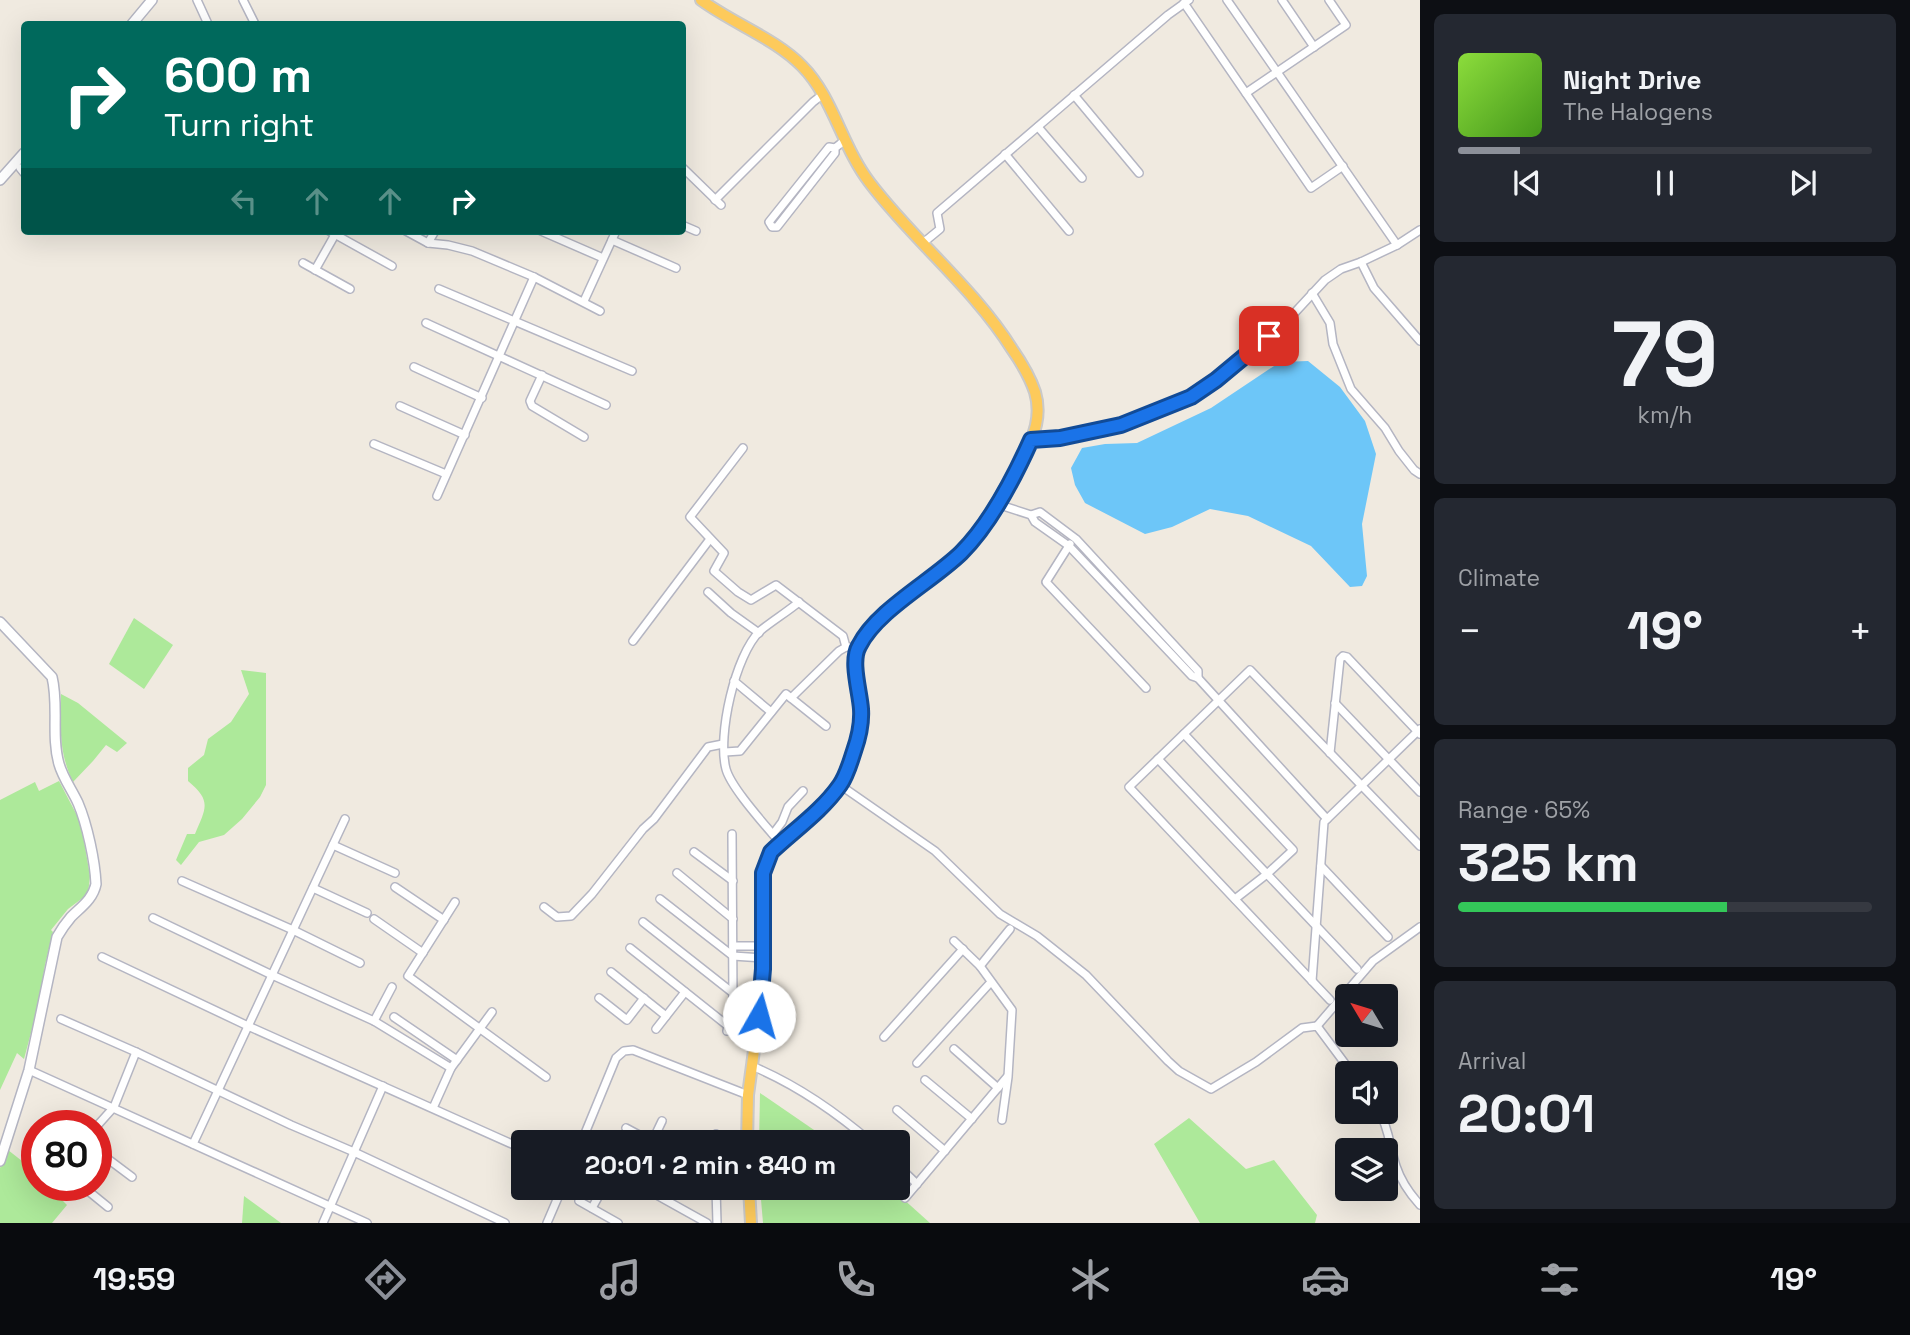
<!DOCTYPE html>
<html lang="en">
<head>
<meta charset="utf-8">
<style>
	:root { --surface:#171b24; --page:#242831; --text:#f1f3f6; --muted:#9ea1a6; --line:#363941; --accent:#8c9099 }
	body { margin:0; font-family:"Space Grotesk",sans-serif; background:var(--page); color:var(--text); height:100vh; display:flex; flex-direction:column; font-size:26px; white-space:nowrap }
	* { box-sizing:border-box; margin:0 }
	p { font-size:23px; color:var(--muted) }
	.icon { flex:none; width:38px; height:38px; fill:none; stroke:currentColor; stroke-width:2; stroke-linecap:round; stroke-linejoin:round }
	.map { position:relative; flex:1; overflow:hidden }
	.drawer { display:flex; flex-direction:column; gap:14px; padding:14px; background:#0d0f14; width:490px }
	.drawer>* { flex:none }
	.hud { position:absolute; left:21px; top:21px; width:665px; height:214px; border-radius:7px; box-shadow:0 7px 28px #0002; background:#00695c; color:#fff; overflow:hidden }
	.needle { width:46px; rotate:308deg }
	.controls { position:absolute; left:1335px; top:984px; display:grid; gap:14px }
	.controls a { display:grid; place-items:center; width:63px; height:63px; border-radius:7px; background:var(--surface); box-shadow:0 7px 28px #0002; font-size:35px }
	.speed { position:absolute; left:21px; top:1110px; display:flex; gap:14px; font-size:35px; font-weight:700; text-align:center }
	.speed>* { display:grid; place-content:center; width:91px; height:91px; border-radius:50%; background:var(--surface); box-shadow:0 7px 28px #0002; line-height:1 }
	.speed .limit { border:10px solid #d22; background:#fff; color:#111 }
	.pin { position:absolute; display:grid; place-items:center; width:60px; height:60px; color:#fff; margin:-30px; border-radius:14px; box-shadow:0 4px 10px #0006 }
	.me { position:absolute; width:77px; margin:-38px; rotate:7deg; stroke-linejoin:round; filter:drop-shadow(0 0 5px #0008) }
	.turn { display:flex; align-items:center; gap:24px; height:147px; padding:0 28px; font-size:32px }
	.turn .icon { width:91px; height:91px; stroke-width:2.5 }
	.turn b { display:block; font-size:49px; line-height:60px }
	.lanes { display:flex; align-items:center; height:66px; padding:0 28px; background:#0003; justify-content:center; gap:35px; direction:ltr }
	.lanes .off { opacity:.35 }
	.big { font-size:52px; font-weight:600; line-height:1.1 }
	.drawer .tile { flex:1; display:flex; flex-direction:column; justify-content:center; gap:10px; min-width:0; padding:0 24px; border-radius:10px; background:var(--page) }
	.drawer .dial { align-items:center; gap:0 }
	.dial b { font-size:91px; line-height:1 }
	.song { display:flex; align-items:center; gap:21px }
	.cover { width:84px; height:84px; border-radius:10px; background:linear-gradient(135deg,hsl(90 70% 55%),hsl(100 70% 35%)) }
	.played { height:7px; border-radius:4px; background:linear-gradient(90deg,var(--accent) 15%,var(--line) 15%) }
	.keys { display:flex; justify-content:space-around; direction:ltr }
	.heat { display:flex; justify-content:space-between; align-items:center; font-size:38px; direction:ltr }
	.charge { height:10px; border-radius:5px; background:linear-gradient(90deg,#34c759 65%,var(--line) 0) }
	.trip { position:absolute; left:511px; top:1130px; width:399px; height:70px; border-radius:7px; background:var(--surface); box-shadow:0 7px 28px #0002; font-weight:600; line-height:70px; text-align:center }
	.menu { display:flex; height:112px; justify-content:space-around; align-items:center; background:#090b0e; color:var(--muted) }
	.menu .icon { width:49px; height:49px }
	.menu .on { color:var(--accent) }
	.menu b { font-size:32px; color:var(--text) }
	main { display:flex; flex:1; min-height:0 }
	.map>svg:first-child { display:block }
</style>
</head>
<body>
<main>
<div class="map">
<svg width="1420" height="1223" viewBox="0 0 1420 1223">
	<rect width="100%" height="100%" fill="#f0eae0"/>
	<!-- green -->
	<g fill="#ade99a">
		<polygon points="134,618 173,645 144,689 109,664"/>
		<path d="M241,670L266,673V785L260,797L242,819L224,835L199,842L181,865L176,860L187,834H195C206,808 212,801 188,781V768L204,755L208,739L231,722L249,694Z"/>
		<path d="M61,694L78,703L127,743L117,752L106,745L93,761L73,782C59,754 60,725 61,694Z"/>
		<polygon points="59,781 81,823 90,876 88,894 68,909 51,930 53,932 45,965 39,1003 24,1059 17,1053 0,1090 0,800 35,782 39,791"/>
		<polygon points="760,1093 833,1143 759,1143"/>
		<polygon points="1189,1118 1246,1169 1274,1160 1317,1215 1315,1223 1200,1223 1154,1144"/>
		<polygon points="8,1150 36,1172 37,1185 47,1185 67,1205 52,1223 0,1223 0,1168"/>
		<polygon points="760,1188 891,1188 930,1223 763,1223"/>
		<polygon points="244,1196 281,1223 242,1223"/>
	</g>
	<!-- water -->
	<polygon fill="#6dc6f8" points="1308,361 1340,387 1365,421 1376,454 1362,524 1367,576 1362,586 1350,587 1311,546 1248,516 1210,509 1172,527 1145,534 1085,503 1075,485 1071,468 1082,448 1105,444 1137,443 1211,408 1280,362"/>
	<g fill="none" stroke-linecap="round" stroke-linejoin="round">
		<defs>
			<g id="minor">
				<polyline points="197,0 208,24"/>
				<polyline points="243,0 255,24"/>
				<polyline points="1227,0 1397,245"/>
				<polyline points="1282,0 1314,47"/>
				<polyline points="1184,3 1311,188 1343,166"/>
				<polyline points="1246,93 1346,25 1329,0"/>
				<polyline points="1074,95 1139,173"/>
				<polyline points="1038,127 1082,178"/>
				<polyline points="835,148 835,153 777,227 772,227 769,222 829,147 835,148 844,141"/>
				<polyline points="1005,154 1069,231"/>
				<polyline points="20,168 24,173"/>
				<polyline points="683,168 721,205"/>
				<polyline points="715,200 813,102 822,95"/>
				<polyline points="682,225 696,231"/>
				<polyline points="329,231 392,266"/>
				<polyline points="406,231 428,243 448,245 472,251 534,277 600,311"/>
				<polyline points="541,231 603,258"/>
				<polyline points="612,240 676,268"/>
				<polyline points="428,243 435,231"/>
				<polyline points="923,243 940,229 937,213 1168,15 1189,0"/>
				<polyline points="1361,262 1374,288 1420,341"/>
				<polyline points="303,263 350,289"/>
				<polyline points="315,270 337,231"/>
				<polyline points="439,289 632,371"/>
				<polyline points="1312,293 1330,323 1333,344 1351,389 1385,428 1399,451 1414,470 1420,474"/>
				<polyline points="584,301 616,231"/>
				<polyline points="426,323 606,405"/>
				<polyline points="414,367 482,398"/>
				<polyline points="542,375 530,401 532,406 584,437"/>
				<polyline points="400,406 465,435"/>
				<polyline points="1031,440 1060,438 1121,424 1191,397 1216,380 1287,321 1325,280 1341,269 1361,262 1397,245 1420,230"/>
				<polyline points="374,444 446,474"/>
				<polyline points="743,448 690,517 724,553 714,571 738,592 751,600 776,585 843,636 846,647"/>
				<polyline points="437,496 534,277"/>
				<polyline points="997,504 1031,515 1035,522 1069,546 1192,676 1198,678 1327,819"/>
				<polyline points="1031,515 1040,512 1076,539 1198,671 1198,678"/>
				<polyline points="1070,544 1046,582 1146,688"/>
				<polyline points="708,592 731,613 759,633"/>
				<polyline points="633,641 710,539"/>
				<polyline points="734,681 771,712"/>
				<polyline points="791,698 839,651 846,647 849,647"/>
				<polyline points="1335,703 1420,792"/>
				<polyline points="1184,734 1293,850 1267,874 1235,899"/>
				<polyline points="725,752 740,751 786,694 826,726"/>
				<polyline points="1330,753 1340,659 1343,656 1347,657 1420,734"/>
				<polyline points="1158,759 1357,969"/>
				<polyline points="840,785 935,851 1000,914 1037,936 1086,975 1168,1061 1179,1071 1211,1089 1256,1062 1302,1028 1317,1026 1352,1073"/>
				<polyline points="773,834 782,822 788,807 803,791"/>
				<path d="M780,843C767,827 731,788 726,769C717,736 735,655 760,631C772,621 787,612 799,602"/>
				<polyline points="333,845 395,873"/>
				<polyline points="694,852 733,881"/>
				<polyline points="1321,866 1388,937"/>
				<polyline points="677,873 733,919"/>
				<polyline points="182,881 293,930 360,963"/>
				<polyline points="395,887 444,920"/>
				<polyline points="313,888 367,913"/>
				<polyline points="660,899 733,956 763,958"/>
				<polyline points="455,902 408,976 546,1077"/>
				<polyline points="544,907 557,917 571,916 592,894 643,829 654,819 708,747 723,744"/>
				<polyline points="153,918 272,975 374,1021 451,1068"/>
				<polyline points="374,919 423,953"/>
				<polyline points="643,922 733,993"/>
				<polyline points="954,941 980,966 1012,1010 1008,1077 1002,1120"/>
				<polyline points="733,946 763,946"/>
				<polyline points="630,948 728,1026"/>
				<polyline points="102,957 248,1026 523,1149"/>
				<polyline points="980,966 1010,929"/>
				<polyline points="611,972 666,1016"/>
				<polyline points="1312,981 1324,822 1420,729"/>
				<polyline points="599,998 627,1020 644,998"/>
				<polyline points="1330,1000 1129,787 1250,670 1420,846"/>
				<polyline points="394,1017 457,1060"/>
				<polyline points="61,1019 136,1052 291,1125 354,1152 505,1223"/>
				<polyline points="374,1021 392,987"/>
				<polyline points="1317,1026 1373,961 1420,927"/>
				<polyline points="656,1029 685,992"/>
				<polyline points="727,1031 733,1002 732,834"/>
				<polyline points="884,1037 963,949"/>
				<polyline points="954,1049 998,1088"/>
				<polyline points="917,1063 991,982"/>
				<path d="M752,1066C795,1084 836,1112 872,1143"/>
				<polyline points="29,1070 367,1223"/>
				<polyline points="925,1080 972,1119"/>
				<polyline points="433,1108 451,1068 492,1012"/>
				<polyline points="897,1110 945,1151"/>
				<path d="M1379,1111C1389,1128 1390,1148 1396,1166C1401,1181 1410,1194 1420,1205"/>
				<polyline points="96,1127 114,1107 136,1052"/>
				<polyline points="626,1128 654,1143"/>
				<polyline points="652,1142 662,1121"/>
				<polyline points="581,1143 616,1058 624,1051 633,1050 748,1095"/>
				<polyline points="716,1143 716,1134"/>
				<polyline points="193,1144 345,819"/>
				<polyline points="96,1150 132,1177"/>
				<polyline points="898,1166 917,1184"/>
				<polyline points="81,1185 108,1207"/>
				<polyline points="644,1188 707,1223"/>
				<polyline points="716,1188 717,1223"/>
				<polyline points="905,1198 1007,1077"/>
				<polyline points="579,1201 618,1223"/>
				<polyline points="592,1208 603,1188"/>
				<polyline points="323,1223 383,1086"/>
				<polyline points="547,1223 562,1188"/>
			</g>
			<g id="tertiary">
				<polyline points="132,24 152,0"/>
				<polyline points="0,180 24,153"/>
				<path d="M0,622L52,677C59,705 51,736 59,764C63,778 72,790 78,803C87,824 95,861 96,884C93,899 81,907 71,917C65,924 61,930 57,937L29,1070L0,1161"/>
			</g>
			<g id="trunk">
				<path d="M701,0C732,23 776,39 802,66C833,97 842,147 870,183C914,241 973,287 1012,349C1021,362 1030,377 1035,392C1040,409 1038,424 1031,440C1025,455 1016,469 1008,483C991,514 974,542 947,566C920,588 874,615 858,646C850,662 860,693 861,711C862,726 858,740 854,753C850,764 847,774 841,783C824,811 794,830 771,852C765,865 763,876 763,889L762,991L748,1095L747,1143"/>
				<polyline points="749,1188 751,1223"/>
			</g>
		</defs>
		<!-- minor casing -->
		<use href="#minor" stroke="#b4b5c2" stroke-width="10"/>
		<!-- tertiary casing -->
		<use href="#tertiary" stroke="#b4b5c2" stroke-width="12"/>
		<!-- trunk casing -->
		<use href="#trunk" stroke="#c9c9c9" stroke-width="14"/>
		<!-- minor -->
		<use href="#minor" stroke="#fff" stroke-width="7"/>
		<!-- tertiary -->
		<use href="#tertiary" stroke="#fff" stroke-width="9"/>
		<!-- trunk -->
		<use href="#trunk" stroke="#fdca5b" stroke-width="10"/>
	</g>
	<g fill="none" stroke-linecap="round" stroke-linejoin="round">
		<defs>
			<path id="route" d="M759,1016L763,969V873L771,852C793,831 822,811 840,785C847,775 850,763 854,751C859,737 862,724 861,709C860,692 850,661 859,646C877,610 931,582 961,553C991,523 1014,478 1031,440L1060,438L1121,425L1191,397L1216,380L1269,336"/>
		</defs>
		<!-- route casing -->
		<use href="#route" stroke="#114b97" stroke-width="18"/>
		<!-- route -->
		<use href="#route" stroke="#1a73e8" stroke-width="12"/>
	</g>
</svg>
<div class="controls">
<a><svg class="needle" viewBox="-14 -14 28 28"><path d="M0-13l5 13h-10z" fill="#e53935"/><path d="M0 13l5-13h-10z" fill="#9ea1a6"/></svg></a>
<a><svg class="icon" aria-label="sound" viewBox="0 0 24 24"><path d="M4 9h4l5-4v14l-5-4H4zM17 9q2 3 0 6"/></svg></a>
<a><svg class="icon" aria-label="layers" viewBox="0 0 24 24"><path d="M12 4l9 5-9 5-9-5zM3 14l9 5 9-5"/></svg></a>
</div>
<div class="speed"><div class="limit">80</div></div>
<div class="pin" style="left:1269px;top:336px;background:#d93025"><svg class="icon" aria-label="arrive" viewBox="0 0 24 24"><path d="M6 21V4h12l-3 4 3 4H6"/></svg></div>
<svg class="me" style="left:759px;top:1016px" viewBox="-20 -20 40 40"><circle r="19" fill="#fff"/><path d="M0-13L10 11 0 6-10 11z" fill="#1a73e8"/></svg>
<div class="trip">20:01 · 2 min · 840 m</div>
<div class="hud">
<div class="turn"><svg class="icon" aria-label="right" viewBox="0 0 24 24"><path d="M7 20v-9h11M14 6l5 5-5 5"/></svg><div><b>600 m</b>Turn right</div></div>
<div class="lanes"><svg class="icon off" aria-label="left" viewBox="0 0 24 24"><path d="M17 20v-9H6M10 6l-5 5 5 5"/></svg><svg class="icon off" aria-label="ahead" viewBox="0 0 24 24"><path d="M12 20V5M6 11l6-6 6 6"/></svg><svg class="icon off" aria-label="ahead" viewBox="0 0 24 24"><path d="M12 20V5M6 11l6-6 6 6"/></svg><svg class="icon" aria-label="right" viewBox="0 0 24 24"><path d="M7 20v-9h11M14 6l5 5-5 5"/></svg></div>
</div>
</div>
<section class="drawer">
<div class="tile">
<div class="song"><i class="cover"></i><div><b>Night Drive</b><p>The Halogens</p></div></div>
<div class="played"></div>
<div class="keys"><svg class="icon" aria-label="previous" viewBox="0 0 24 24"><path d="M18 5L8 12l10 7zM5 5v14"/></svg><svg class="icon" aria-label="pause" viewBox="0 0 24 24"><path d="M8 5v14M16 5v14"/></svg><svg class="icon" aria-label="next" viewBox="0 0 24 24"><path d="M6 5l10 7-10 7zM19 5v14"/></svg></div>
</div>
<div class="tile dial"><b>79</b><p>km/h</p></div>
<div class="tile"><p>Climate</p>
<div class="heat"><a>−</a><b class="big">19°</b><a>+</a></div>
</div>
<div class="tile"><p>Range · 65%</p><b class="big">325 km</b><div class="charge"></div></div>
<div class="tile"><p>Arrival</p><b class="big">20:01</b></div>
</section>
</main>
<nav class="menu">
<b>19:59</b>
<svg class="icon on" aria-label="directions" viewBox="0 0 24 24"><path d="M12 3l9 9-9 9-9-9zM9 14v-3h6M13 9l2 2-2 2"/></svg>
<svg class="icon" aria-label="music" viewBox="0 0 24 24"><path d="M9 18V5l10-2v13"/><circle cx="6" cy="18" r="3"/><circle cx="16" cy="16" r="3"/></svg>
<svg class="icon" aria-label="phone" viewBox="0 0 24 24"><path d="M5 4h4l2 5-3 2q2 4 5 5l2-3 5 2v4C11 20 4 13 5 4z"/></svg>
<svg class="icon" aria-label="climate" viewBox="0 0 24 24"><path d="M12 3v18M4 7l16 10M4 17L20 7"/></svg>
<svg class="icon" aria-label="car" viewBox="0 0 24 24"><path d="M5 17H2v-5l4-1 3-4h7l3 4 3 1v5h-3M9 17h6M6 11h13"/><circle cx="7" cy="17" r="2"/><circle cx="17" cy="17" r="2"/></svg>
<svg class="icon" aria-label="filters" viewBox="0 0 24 24"><path d="M4 7h16M4 17h16"/><circle cx="9" cy="7" r="2"/><circle cx="15" cy="17" r="2"/></svg>
<b>19°</b>
</nav>
</body>
</html>
